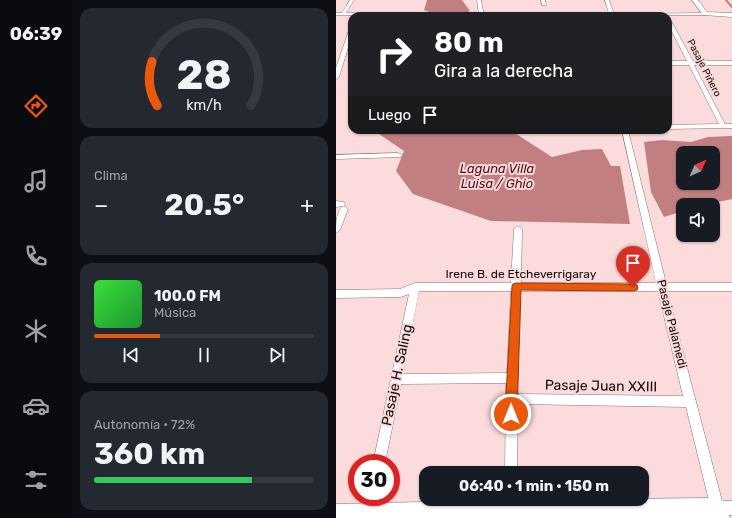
<!DOCTYPE html>
<html lang="es">
<head>
<meta charset="utf-8">
<style>
	:root { --surface:#171b24; --page:#242831; --text:#f1f3f6; --muted:#9ea1a6; --line:#363941; --accent:#ea580c }
	body { margin:0; font-family:Rubik,sans-serif; background:var(--page); color:var(--text); height:100vh; display:flex; flex-direction:column; font-size:15px; white-space:nowrap }
	* { box-sizing:border-box; margin:0 }
	p { font-size:13px; color:var(--muted) }
	.icon { flex:none; width:22px; height:22px; fill:none; stroke:currentColor; stroke-width:2; stroke-linecap:round; stroke-linejoin:round }
	.map { position:relative; flex:1; overflow:hidden }
	.side { display:flex; flex-direction:column; gap:8px; padding:8px; background:#0d0f14; width:264px }
	.side>* { flex:none }
	.hud { position:absolute; left:12px; top:12px; width:324px; height:122px; border-radius:12px; box-shadow:0 1px 3px #0004; background:#202124; color:#fff; overflow:hidden }
	.needle { width:26px; rotate:45deg }
	.controls { position:absolute; left:340px; top:146px; display:grid; gap:8px }
	.controls a { display:grid; place-items:center; width:44px; height:44px; border-radius:8px; background:var(--surface); box-shadow:0 1px 3px #0004; font-size:20px }
	.speed { position:absolute; left:12px; top:454px; display:flex; gap:8px; font-size:20px; font-weight:700; text-align:center }
	.speed>* { display:grid; place-content:center; width:52px; height:52px; border-radius:50%; background:var(--surface); box-shadow:0 1px 3px #0004; line-height:1 }
	.speed .limit { border:6px solid #d22; background:#fff; color:#111 }
	.pin { position:absolute; display:grid; place-items:center; width:34px; height:34px; color:#fff; margin:-41px -17px; border-radius:50% 50% 50% 0; rotate:-45deg; box-shadow:0 0 4px #0007 }
	.pin .icon { rotate:45deg }
	.me { position:absolute; width:44px; margin:-22px; rotate:0deg; stroke-linejoin:round; filter:drop-shadow(0 0 3px #0008) }
	.turn { display:flex; align-items:center; gap:14px; height:84px; padding:0 20px; font-size:18px }
	.turn .icon { width:52px; height:52px; stroke-width:2.5 }
	.turn b { display:block; font-size:28px; line-height:34px }
	.then { display:flex; align-items:center; height:38px; padding:0 20px; background:#0003; gap:8px; font-size:15px }
	.big { font-size:30px; font-weight:700; line-height:1.1 }
	.side .widget { flex:1; display:flex; flex-direction:column; justify-content:center; gap:6px; min-width:0; padding:0 14px; border-radius:12px; background:var(--page) }
	.side .dial { align-items:center; gap:0 }
	.dial svg { height:104px; overflow:visible; fill:none; stroke:var(--line); stroke-width:7; stroke-linecap:round; text-anchor:middle }
	.dial text { fill:var(--text); stroke:none }
	.song { display:flex; align-items:center; gap:12px }
	.cover { width:48px; height:48px; border-radius:6px; background:linear-gradient(135deg,hsl(120 70% 55%),hsl(130 70% 35%)) }
	.played { height:4px; border-radius:2px; background:linear-gradient(90deg,var(--accent) 30%,var(--line) 30%) }
	.keys { display:flex; justify-content:space-around; direction:ltr }
	.heat { display:flex; justify-content:space-between; align-items:center; font-size:22px; direction:ltr }
	.charge { height:6px; border-radius:3px; background:linear-gradient(90deg,#34c759 72%,var(--line) 0) }
	.trip { position:absolute; left:83px; top:466px; width:230px; height:40px; border-radius:12px; background:var(--surface); box-shadow:0 1px 3px #0004; font-weight:700; line-height:40px; text-align:center }
	main { display:flex; flex:1; min-height:0 }
	.tabs { display:flex; flex-direction:column; width:72px; justify-content:space-around; align-items:center; background:#090b0e; color:var(--muted) }
	.tabs .icon { width:28px; height:28px }
	.tabs .active { color:var(--accent) }
	.tabs b { font-size:18px; color:var(--text) }
	.map>svg:first-child { display:block }
</style>
</head>
<body>
<main>
<nav class="tabs">
<b>06:39</b>
<svg class="icon active" aria-label="directions" viewBox="0 0 24 24"><path d="M12 3l9 9-9 9-9-9zM9 14v-3h6M13 9l2 2-2 2"/></svg>
<svg class="icon" aria-label="music" viewBox="0 0 24 24"><path d="M9 18V5l10-2v13"/><circle cx="6" cy="18" r="3"/><circle cx="16" cy="16" r="3"/></svg>
<svg class="icon" aria-label="phone" viewBox="0 0 24 24"><path d="M5 4h4l2 5-3 2q2 4 5 5l2-3 5 2v4C11 20 4 13 5 4z"/></svg>
<svg class="icon" aria-label="climate" viewBox="0 0 24 24"><path d="M12 3v18M4 7l16 10M4 17L20 7"/></svg>
<svg class="icon" aria-label="car" viewBox="0 0 24 24"><path d="M5 17H2v-5l4-1 3-4h7l3 4 3 1v5h-3M9 17h6M6 11h13"/><circle cx="7" cy="17" r="2"/><circle cx="17" cy="17" r="2"/></svg>
<svg class="icon" aria-label="filters" viewBox="0 0 24 24"><path d="M4 7h16M4 17h16"/><circle cx="9" cy="7" r="2"/><circle cx="15" cy="17" r="2"/></svg>
</nav>
<section class="side">
<div class="widget dial"><svg viewBox="0 0 100 80">
<path d="M14 69A42 42 0 1 1 86 69"/>
<path d="M14 69A42 42 0 0 1 10 35" stroke="#ea580c"/>
<text x="50" y="56" font-size="32" font-weight="700">28</text>
<text x="50" y="72" font-size="11">km/h</text>
</svg></div>
<div class="widget"><p>Clima</p>
<div class="heat"><a>−</a><b class="big">20.5°</b><a>+</a></div>
</div>
<div class="widget">
<div class="song"><i class="cover"></i><div><b>100.0 FM</b><p>Música</p></div></div>
<div class="played"></div>
<div class="keys"><svg class="icon" aria-label="previous" viewBox="0 0 24 24"><path d="M18 5L8 12l10 7zM5 5v14"/></svg><svg class="icon" aria-label="pause" viewBox="0 0 24 24"><path d="M8 5v14M16 5v14"/></svg><svg class="icon" aria-label="next" viewBox="0 0 24 24"><path d="M6 5l10 7-10 7zM19 5v14"/></svg></div>
</div>
<div class="widget"><p>Autonomía · 72%</p><b class="big">360 km</b><div class="charge"></div></div>
</section>
<div class="map">
<svg width="396" height="518" viewBox="0 0 396 518">
	<rect width="100%" height="100%" fill="#fbdbdb"/>
	<!-- water -->
	<g fill="#c17f81" fill-rule="evenodd">
		<polygon points="91,0 126,0 134,11 122,16 94,16 93,12 88,10"/>
		<polygon points="42,130 174,130 216,157 246,150 266,149 275,166 284,166 294,224 155,221 77,194 60,171 68,151 43,134"/>
		<path d="M396,136V199L373,204L347,205V211L328,217L315,192L308,142L326,140L355,142L372,137ZM347,153H377V183H347Z"/>
	</g>
	<g fill="none" stroke-linecap="round" stroke-linejoin="round">
		<!-- stream -->
		<polyline stroke="#c17f81" stroke-width="2" points="390,0 396,7"/>
		<defs>
			<g id="street">
				<polygon points="14,0 18,0 10,13 143,15 141,0 145,0 148,16 0,15 0,13 6,13"/>
				<polygon points="205,0 209,0 210,5 206,5"/>
				<polygon points="269,0 273,0 278,14 369,13 371,14 369,15 194,16 196,15 273,14"/>
				<polygon points="332,18 334,19 357,61 396,61 396,65 358,65 389,124 396,124 396,128 332,129 332,125 383,124 353,65 332,65 332,61 351,61 332,24"/>
				<polygon points="16,26 16,35 3,77 0,79 0,68 14,27"/>
				<path d="M286,130H292L330,283H396V291H331L386,501H396V515H381L376,513L350,407L182,404L181,473H169L170,383L65,384L49,463H37L73,294L65,297L0,298V290L64,289L79,283H175L178,229L182,226L186,229L185,283H320ZM83,291H175L171,373L67,374ZM184,291H322L347,396L182,394Z"/>
				<polygon points="62,153 66,155 65,157 0,159 0,155"/>
				<polygon points="0,201 8,202 9,204 8,206 0,207"/>
				<path d="M8,206L12,209L4,230L0,233C0,224 0,210 8,206Z"/>
				<polygon points="29,497 43,497 33,518 19,518"/>
			</g>
			<g id="secondary">
				<polygon points="356,0 362,0 371,12 396,13 396,17 367,15"/>
				<polygon points="381,498 388,501 394,518 0,518 0,504 174,500"/>
			</g>
		</defs>
		<!-- street casing -->
		<use href="#street" stroke="#926f6f" stroke-width="1"/>
		<!-- secondary casing -->
		<use href="#secondary" stroke="#926f6f" stroke-width="1"/>
		<!-- street -->
		<use href="#street" fill="#fff" fill-rule="evenodd"/>
		<!-- secondary -->
		<use href="#secondary" fill="#fff" fill-rule="evenodd"/>
	</g>
	<!-- route -->
	<polygon fill="#ea580c" stroke="#983908" points="180,283 297,284 301,285 302,287 301,290 297,291 185,290 181,414 179,418 175,420 171,418 169,414 176,286 177,284"/>
	<g text-anchor="middle" dominant-baseline="central" stroke-width="4" stroke-linejoin="round" paint-order="stroke">
		<!-- far-street labels -->
		<g font-size="10" fill="#160a0a" stroke="#fbdbdb">
			<text transform="translate(368 68) rotate(63)">Pasaje Piñero</text>
		</g>
		<!-- street labels -->
		<g font-size="12" fill="#160a0a" stroke="#fbdbdb">
			<text x="185" y="274">Irene B. de Etcheverrigaray</text>
			<text transform="translate(336 324) rotate(76)">Pasaje Palamedi</text>
		</g>
		<!-- water labels -->
		<g font-size="13" font-style="italic" fill="#5b0918" stroke="#fbdbdb">
			<text x="161" y="168">Laguna Villa<tspan x="161" dy="15">Luisa / Ghio</tspan></text>
		</g>
		<!-- near-street labels -->
		<g font-size="14" fill="#160a0a" stroke="#fbdbdb">
			<text transform="translate(61 375) rotate(-78)">Pasaje H. Saling</text>
			<text transform="translate(265 386) rotate(1)">Pasaje Juan XXIII</text>
		</g>
	</g>
</svg>
<div class="controls">
<a><svg class="needle" viewBox="-14 -14 28 28"><path d="M0-13l5 13h-10z" fill="#e53935"/><path d="M0 13l5-13h-10z" fill="#9ea1a6"/></svg></a>
<a><svg class="icon" aria-label="sound" viewBox="0 0 24 24"><path d="M4 9h4l5-4v14l-5-4H4zM17 9q2 3 0 6"/></svg></a>
</div>
<div class="speed"><div class="limit">30</div></div>
<div class="pin" style="left:297px;top:287px;background:#d93025"><svg class="icon" aria-label="arrive" viewBox="0 0 24 24"><path d="M6 21V4h12l-3 4 3 4H6"/></svg></div>
<svg class="me" style="left:175px;top:414px" viewBox="-20 -20 40 40"><circle r="17" fill="#ea580c" stroke="#fff" stroke-width="3"/><path d="M0-11L8 9 0 5-8 9z" fill="#fff"/></svg>
<div class="trip">06:40 · 1 min · 150 m</div>
<div class="hud">
<div class="turn"><svg class="icon" aria-label="right" viewBox="0 0 24 24"><path d="M7 20v-9h11M14 6l5 5-5 5"/></svg><div><b>80 m</b>Gira a la derecha</div></div>
<div class="then">Luego<svg class="icon" aria-label="arrive" viewBox="0 0 24 24"><path d="M6 21V4h12l-3 4 3 4H6"/></svg></div>
</div>
</div>
</main>
</body>
</html>
